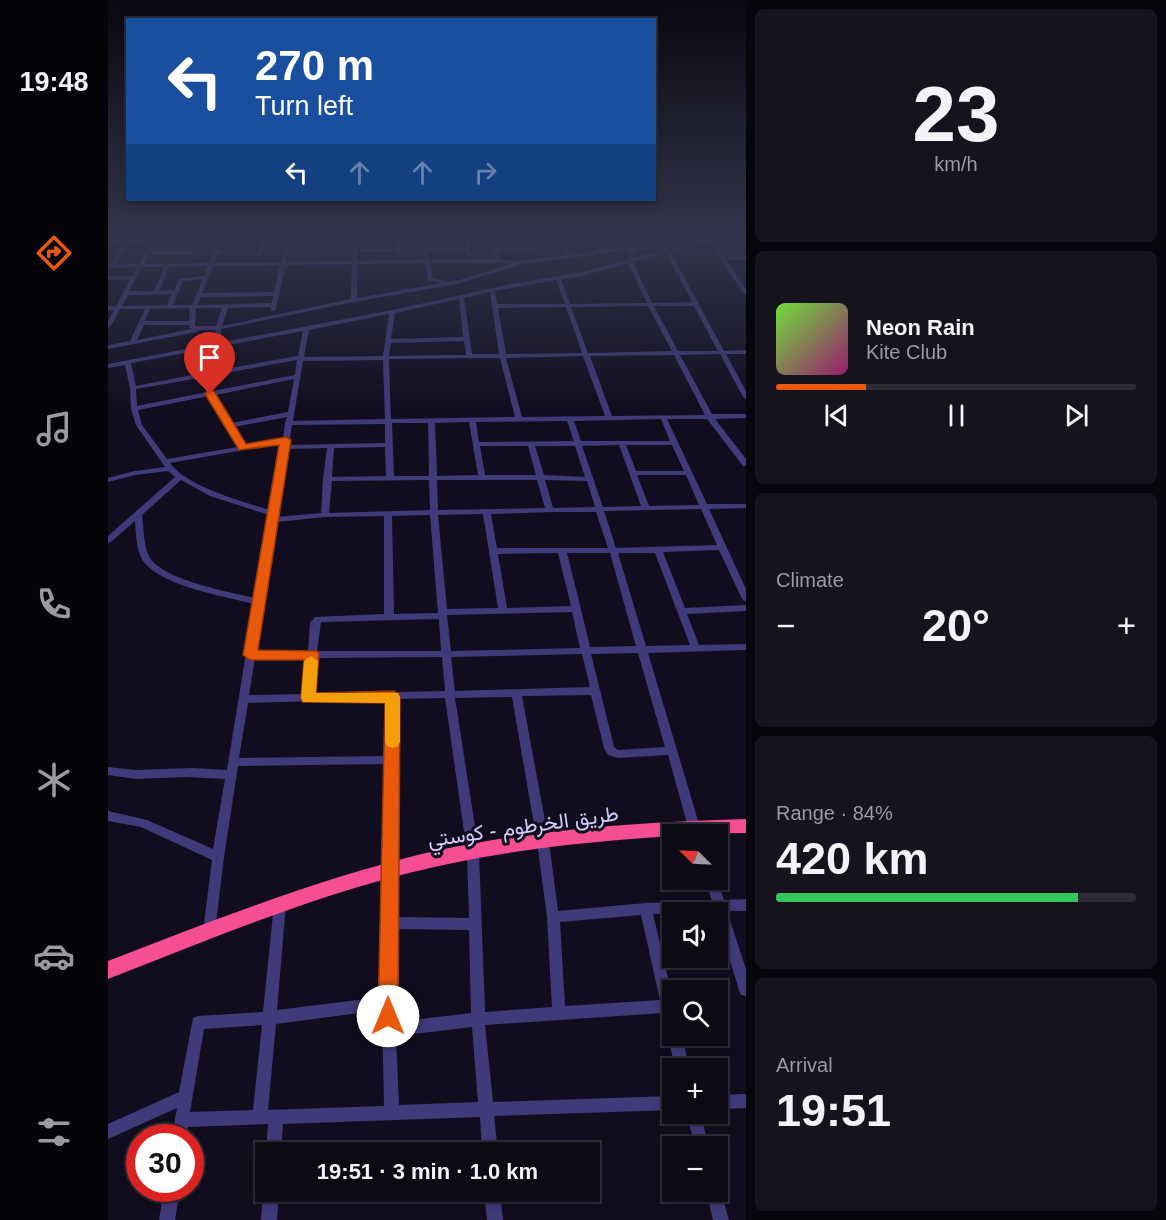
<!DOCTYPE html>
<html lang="en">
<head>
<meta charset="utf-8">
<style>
	:root { --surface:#0d0a16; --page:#16131f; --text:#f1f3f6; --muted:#9a9aa1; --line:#2d2b35; --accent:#ea580c }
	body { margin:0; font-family:Arial,Vazirmatn,sans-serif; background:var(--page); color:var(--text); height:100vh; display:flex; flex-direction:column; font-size:22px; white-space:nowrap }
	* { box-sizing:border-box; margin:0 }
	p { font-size:20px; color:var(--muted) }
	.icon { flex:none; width:33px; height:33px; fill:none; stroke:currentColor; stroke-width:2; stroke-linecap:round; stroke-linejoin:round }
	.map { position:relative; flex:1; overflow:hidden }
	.drawer { display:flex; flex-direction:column; gap:9px; padding:9px; background:#07060c; width:420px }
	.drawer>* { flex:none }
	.top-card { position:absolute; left:18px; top:18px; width:530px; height:183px; border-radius:0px; box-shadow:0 3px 9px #0003,0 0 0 2px var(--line); background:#1a4fa0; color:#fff; overflow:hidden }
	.needle { width:39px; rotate:294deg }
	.tools { position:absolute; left:554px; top:824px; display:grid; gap:12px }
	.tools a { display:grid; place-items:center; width:66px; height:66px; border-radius:0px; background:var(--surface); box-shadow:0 3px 9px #0003,0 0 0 2px var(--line); font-size:30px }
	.speed { position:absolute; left:18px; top:1124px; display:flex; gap:12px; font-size:30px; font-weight:700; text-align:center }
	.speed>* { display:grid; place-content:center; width:78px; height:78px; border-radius:50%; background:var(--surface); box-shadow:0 3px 9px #0003,0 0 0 2px var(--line); line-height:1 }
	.speed .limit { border:9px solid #d22; background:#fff; color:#111 }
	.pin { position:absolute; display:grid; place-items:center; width:51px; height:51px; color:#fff; margin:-62px -26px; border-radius:50% 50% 50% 0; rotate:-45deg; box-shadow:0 0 6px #0007 }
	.pin .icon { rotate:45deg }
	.me { position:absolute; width:66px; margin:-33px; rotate:0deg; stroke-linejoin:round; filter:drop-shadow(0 0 4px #0008) }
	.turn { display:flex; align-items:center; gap:21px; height:126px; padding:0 30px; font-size:27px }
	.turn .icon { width:78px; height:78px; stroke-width:2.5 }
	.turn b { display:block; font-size:42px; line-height:51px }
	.lanes { display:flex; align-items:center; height:57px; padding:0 30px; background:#0003; justify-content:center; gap:30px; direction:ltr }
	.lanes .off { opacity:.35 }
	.big { font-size:45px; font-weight:700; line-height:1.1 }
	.drawer .tile { flex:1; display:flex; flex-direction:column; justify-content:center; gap:9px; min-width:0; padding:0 21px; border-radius:9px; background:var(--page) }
	.drawer .dial { align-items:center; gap:0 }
	.dial b { font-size:78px; line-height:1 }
	.song { display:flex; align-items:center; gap:18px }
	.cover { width:72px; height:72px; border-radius:9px; background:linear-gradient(135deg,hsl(100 70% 55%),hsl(320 70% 35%)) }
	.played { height:6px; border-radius:3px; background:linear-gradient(90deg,var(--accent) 25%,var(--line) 25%) }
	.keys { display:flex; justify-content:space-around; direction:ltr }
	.heat { display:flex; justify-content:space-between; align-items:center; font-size:33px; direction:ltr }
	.charge { height:9px; border-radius:4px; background:linear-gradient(90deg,#34c759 84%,var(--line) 0) }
	.trip { position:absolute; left:147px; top:1142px; width:345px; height:60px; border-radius:0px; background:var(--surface); box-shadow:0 3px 9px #0003,0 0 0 2px var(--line); font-weight:700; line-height:60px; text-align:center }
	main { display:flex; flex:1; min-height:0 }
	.dock { display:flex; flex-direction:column; width:108px; justify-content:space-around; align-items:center; background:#050409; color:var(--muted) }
	.dock .icon { width:42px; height:42px }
	.dock .active { color:var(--accent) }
	.dock b { font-size:27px; color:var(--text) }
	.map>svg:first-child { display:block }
</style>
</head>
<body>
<main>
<nav class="dock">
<b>19:48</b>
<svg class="icon active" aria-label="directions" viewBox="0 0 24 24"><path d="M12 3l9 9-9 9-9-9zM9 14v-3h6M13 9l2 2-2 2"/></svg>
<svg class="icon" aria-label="music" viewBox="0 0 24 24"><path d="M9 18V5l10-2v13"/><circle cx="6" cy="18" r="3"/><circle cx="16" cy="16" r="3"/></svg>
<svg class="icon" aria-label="phone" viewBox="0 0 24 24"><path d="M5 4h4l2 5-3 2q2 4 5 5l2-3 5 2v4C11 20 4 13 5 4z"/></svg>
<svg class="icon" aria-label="climate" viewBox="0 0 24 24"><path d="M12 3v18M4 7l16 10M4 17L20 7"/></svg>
<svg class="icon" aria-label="car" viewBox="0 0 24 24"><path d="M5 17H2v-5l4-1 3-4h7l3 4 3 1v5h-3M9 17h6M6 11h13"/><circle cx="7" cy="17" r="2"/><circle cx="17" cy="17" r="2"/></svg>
<svg class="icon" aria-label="filters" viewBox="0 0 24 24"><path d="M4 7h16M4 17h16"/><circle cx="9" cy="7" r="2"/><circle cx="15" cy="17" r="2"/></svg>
</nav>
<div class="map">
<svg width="638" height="1220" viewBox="0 0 638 1220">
	<rect width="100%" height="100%" fill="#110d1e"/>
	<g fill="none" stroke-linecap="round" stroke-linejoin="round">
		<!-- minor -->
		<g fill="#413a7a" fill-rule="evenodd">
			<path d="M49,239L43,251H84L87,253L84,255H41L36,264L101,263L111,241L72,240L70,239H116L111,251H150L153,240H140L138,239H160L158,240L153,256H149V254H110L106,263L173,262L179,239H183L178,262L244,261L245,239H249V249H289V239H293V257H289L288,252H249V261L317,260L314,239H318L320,248H358V239H362L363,256H359L358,252H320L322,260L387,259L382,239H386L389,247H431V249H429L390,250L392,260L412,261L458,255L451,239H456L463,255L489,251L484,239H489L494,250L522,247L518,239H523L526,247L554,246L551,239H556L561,249L596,239H604L607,244H638V246L609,247L616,257L638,256V260H618L638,289V295L636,294L600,241L562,251L616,351L638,350V354H618L638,391V399L635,397L612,354L572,355L604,414H638V418L607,419L638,459V466H635L599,419H559L599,504H638V508L601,509L638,589V602L634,599L611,550L555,552L577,608L638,605V611L579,614L591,645L638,644V650L540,653L594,834H582L560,755L510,758L500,755L496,748L483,695L414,696L441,842L450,911L538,903L604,901L597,879H609L616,900L638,899V911H619L638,969V996L633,995L631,990L609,918V912H564V914H545L564,995V1035H574L581,1068H567L560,1035L562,1030L559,1029L555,1013L377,1025L385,1102L564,1096V1110L386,1116L390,1152H374L372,1117L175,1124L173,1152H158L160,1124L80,1127L78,1137H64L69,1108L0,1139V1124L71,1092L85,1018L90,1016L155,1012L166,904L168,900L172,898L176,900L178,904L169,1010L274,997L276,926L275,923L276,920L279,764L130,766L116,857L107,931L105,935L101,937L97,935L95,931L104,860L33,827L0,821V811L39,820L105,849L117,779L78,777L27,779L0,775V767L27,770L84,768L119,770L146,604C116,596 55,587 35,561C28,550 28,534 27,521L3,542L0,543V536L67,477L60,471L27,475L0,482V478L27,471L57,467L28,425L23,409L22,388L17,365L0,368V364L99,345V343L108,336L107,330H92L89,332L0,349V345L22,341L37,309H12L3,326L0,328V321L6,310H0V306H8L22,280H0V276H24L29,267L0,268V264H4L15,242H0V240ZM20,242H43L31,264H9ZM553,248H555L556,250L525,258L527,250ZM522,250L520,260L474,272L399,285L284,310L105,344L114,337L113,329L246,302L349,284L413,264ZM558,253L584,302L544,303L525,262ZM317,263L320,280L334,283L249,298V264ZM322,263H390L404,264L348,281L339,282L325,278ZM520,263L539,303L462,304L453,279L474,276ZM244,264L243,299L114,326L120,308L163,307V311H167L178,265ZM172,265L166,292L94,293L105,266ZM100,266L96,276L71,279L66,290L51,291L61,267ZM34,267H56L46,291H21ZM95,279L84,305H65L75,281ZM448,280L457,304H389L387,291ZM382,292L391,354H364L356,298ZM64,294L59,305L14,306L20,295ZM165,296L164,303L89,305L93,297ZM351,299L355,337L283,339L287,313ZM540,306L564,351L480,353L463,307ZM546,306H586L610,351H570ZM458,307L474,353L398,354L390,308ZM82,308L81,321H37L42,309ZM88,308H114L108,326H87ZM281,314L275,356L197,357L196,356L201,330ZM36,325H81L83,329L29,340ZM195,331L190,356L94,373L82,352ZM356,341L358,355L281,356L283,343ZM77,353L89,374L28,386L23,363ZM566,355L597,415L504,416L482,356ZM475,356L497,416L414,417L398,358ZM359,358H392L407,417L283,419L281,359ZM189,360L187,375L105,391L96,377ZM275,360L277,419L185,421L195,361ZM91,378L99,392L29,406L28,389ZM186,379L180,412L123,423L107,395ZM101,396L130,447L59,459L34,425L30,410ZM179,417L177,423L175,438L136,445L126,427ZM553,419L562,441H473L466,421ZM459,421L466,441L371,442L368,422ZM361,422L370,475L329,476L327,423ZM284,423H320L321,476H286ZM277,424V443L181,445L184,425ZM174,443L162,510C135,502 78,486 62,463ZM511,445L533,506L495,507L474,446ZM518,445H564L576,471H528ZM372,446H420L428,475H377ZM427,446H467L477,477L436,475ZM277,447L278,476L224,477L226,448ZM219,448L215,479L213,513L168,517L180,449ZM529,475H578L591,505L541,506ZM73,480L102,496L161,515L147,598C122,592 53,580 41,556C35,544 36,528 34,515ZM321,480L322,510L221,513L224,481ZM329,480H429L437,508L330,510ZM437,480L479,481L487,507L445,508ZM593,509L609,545L508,548L496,511ZM445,512H488L500,548H389L383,514ZM375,514L390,608L339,609L330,515ZM322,515L330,613L286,614L284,516ZM276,516V614L207,617L202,623L200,651L148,652L168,522L217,517ZM450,553L463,606L399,608L390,554ZM459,553H502L528,646L482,647L473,609ZM510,553H547L582,645L538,646ZM464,612L472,648L343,651L339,615ZM331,619L333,651H209L213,622ZM530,653L557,747L510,750L506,747L483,654ZM474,654L482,687L347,691L343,657ZM334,657L337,691L205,694L208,658ZM147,658H199L195,694L141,695ZM404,697L429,842L439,917L444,1007L377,1012L371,852L347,698ZM337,698L359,852L361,918L289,917L290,699ZM280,699L279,756L131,758L140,703ZM533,915L552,1000L457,1006L452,922ZM288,929L361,930L363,1013L287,1022ZM274,1010L276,1106L160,1110L168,1024ZM154,1025L145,1110L82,1112L96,1029ZM364,1027L370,1102L291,1105L288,1036Z"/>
			<polygon points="638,1094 638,1108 609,1109 609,1095"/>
			<polygon points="578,1113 592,1113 601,1146 587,1146"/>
			<polygon points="609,1185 611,1186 621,1220 605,1220 598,1191 609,1191"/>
			<polygon points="158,1186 158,1191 171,1191 169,1220 153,1220 155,1191"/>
			<polygon points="56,1188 72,1188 67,1220 51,1220"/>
			<polygon points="376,1191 392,1191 395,1220 379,1220"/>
		</g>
		<!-- highway -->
		<path fill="#f64e93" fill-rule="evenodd" d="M638,819V833L564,834V836C469,842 373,853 282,878C185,904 93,943 0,979V961C106,920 212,878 322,852C426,829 533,822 638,819Z"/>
	</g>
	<!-- sky -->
	<linearGradient id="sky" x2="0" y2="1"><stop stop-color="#090710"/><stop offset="0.58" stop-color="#32354c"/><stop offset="1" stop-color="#32354c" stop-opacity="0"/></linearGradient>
	<rect width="638" height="410" fill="url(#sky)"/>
	<!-- route -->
	<polygon fill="#ea580c" stroke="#983908" stroke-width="1.5" points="99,391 106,391 138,444 178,437 183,440 150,650 209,651 211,654 208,693 285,691 290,693 292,697 290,1016 287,1023 280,1026 273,1023 270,1016 277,703 195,702 193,698 196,660 142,660 135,655 171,445 131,450 97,394"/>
	<!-- slow -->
	<polygon fill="#f59e0b" points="203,656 210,661 208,693 290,693 292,697 292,742 290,746 285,748 279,746 277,742 277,703 195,702 193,698 196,661"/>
	<g text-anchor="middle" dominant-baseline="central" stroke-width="6" stroke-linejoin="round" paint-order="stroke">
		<!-- near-street labels -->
		<g font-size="21" fill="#d5ccfc" stroke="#110d1e">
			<text transform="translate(415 826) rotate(-8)">طريق الخرطوم - كوستي</text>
		</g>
	</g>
</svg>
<div class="tools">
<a><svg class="needle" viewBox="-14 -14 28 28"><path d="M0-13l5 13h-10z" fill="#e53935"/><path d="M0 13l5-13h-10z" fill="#9a9aa1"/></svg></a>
<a><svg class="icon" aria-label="sound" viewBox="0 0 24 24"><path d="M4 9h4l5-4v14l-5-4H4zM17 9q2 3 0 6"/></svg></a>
<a><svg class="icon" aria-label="search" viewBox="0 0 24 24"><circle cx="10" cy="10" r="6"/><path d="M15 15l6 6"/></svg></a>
<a>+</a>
<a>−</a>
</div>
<div class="speed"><div class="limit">30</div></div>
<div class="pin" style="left:102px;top:394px;background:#d93025"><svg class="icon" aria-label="arrive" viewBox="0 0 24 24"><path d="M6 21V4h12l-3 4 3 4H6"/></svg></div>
<svg class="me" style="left:280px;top:1016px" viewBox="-20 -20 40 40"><circle r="19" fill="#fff"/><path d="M0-13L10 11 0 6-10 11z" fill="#ea580c"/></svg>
<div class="trip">19:51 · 3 min · 1.0 km</div>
<div class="top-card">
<div class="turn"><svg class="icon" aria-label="left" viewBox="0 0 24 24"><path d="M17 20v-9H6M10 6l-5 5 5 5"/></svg><div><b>270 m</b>Turn left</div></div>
<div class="lanes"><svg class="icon" aria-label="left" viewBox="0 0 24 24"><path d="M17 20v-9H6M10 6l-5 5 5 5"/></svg><svg class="icon off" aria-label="ahead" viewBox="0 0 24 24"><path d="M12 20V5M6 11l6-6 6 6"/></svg><svg class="icon off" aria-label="ahead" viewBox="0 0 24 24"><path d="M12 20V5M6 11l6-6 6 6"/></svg><svg class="icon off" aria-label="right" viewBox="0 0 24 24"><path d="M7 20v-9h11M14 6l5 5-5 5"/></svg></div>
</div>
</div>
<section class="drawer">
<div class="tile dial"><b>23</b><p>km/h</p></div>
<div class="tile">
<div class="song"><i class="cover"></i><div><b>Neon Rain</b><p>Kite Club</p></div></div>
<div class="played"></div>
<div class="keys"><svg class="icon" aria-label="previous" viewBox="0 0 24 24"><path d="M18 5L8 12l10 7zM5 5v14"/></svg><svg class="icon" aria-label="pause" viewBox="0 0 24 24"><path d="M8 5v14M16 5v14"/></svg><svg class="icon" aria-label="next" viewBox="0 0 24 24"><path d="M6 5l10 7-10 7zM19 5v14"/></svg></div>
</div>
<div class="tile"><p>Climate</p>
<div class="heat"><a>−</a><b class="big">20°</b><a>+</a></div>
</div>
<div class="tile"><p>Range · 84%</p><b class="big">420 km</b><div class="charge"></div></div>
<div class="tile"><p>Arrival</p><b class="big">19:51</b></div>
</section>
</main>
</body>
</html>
